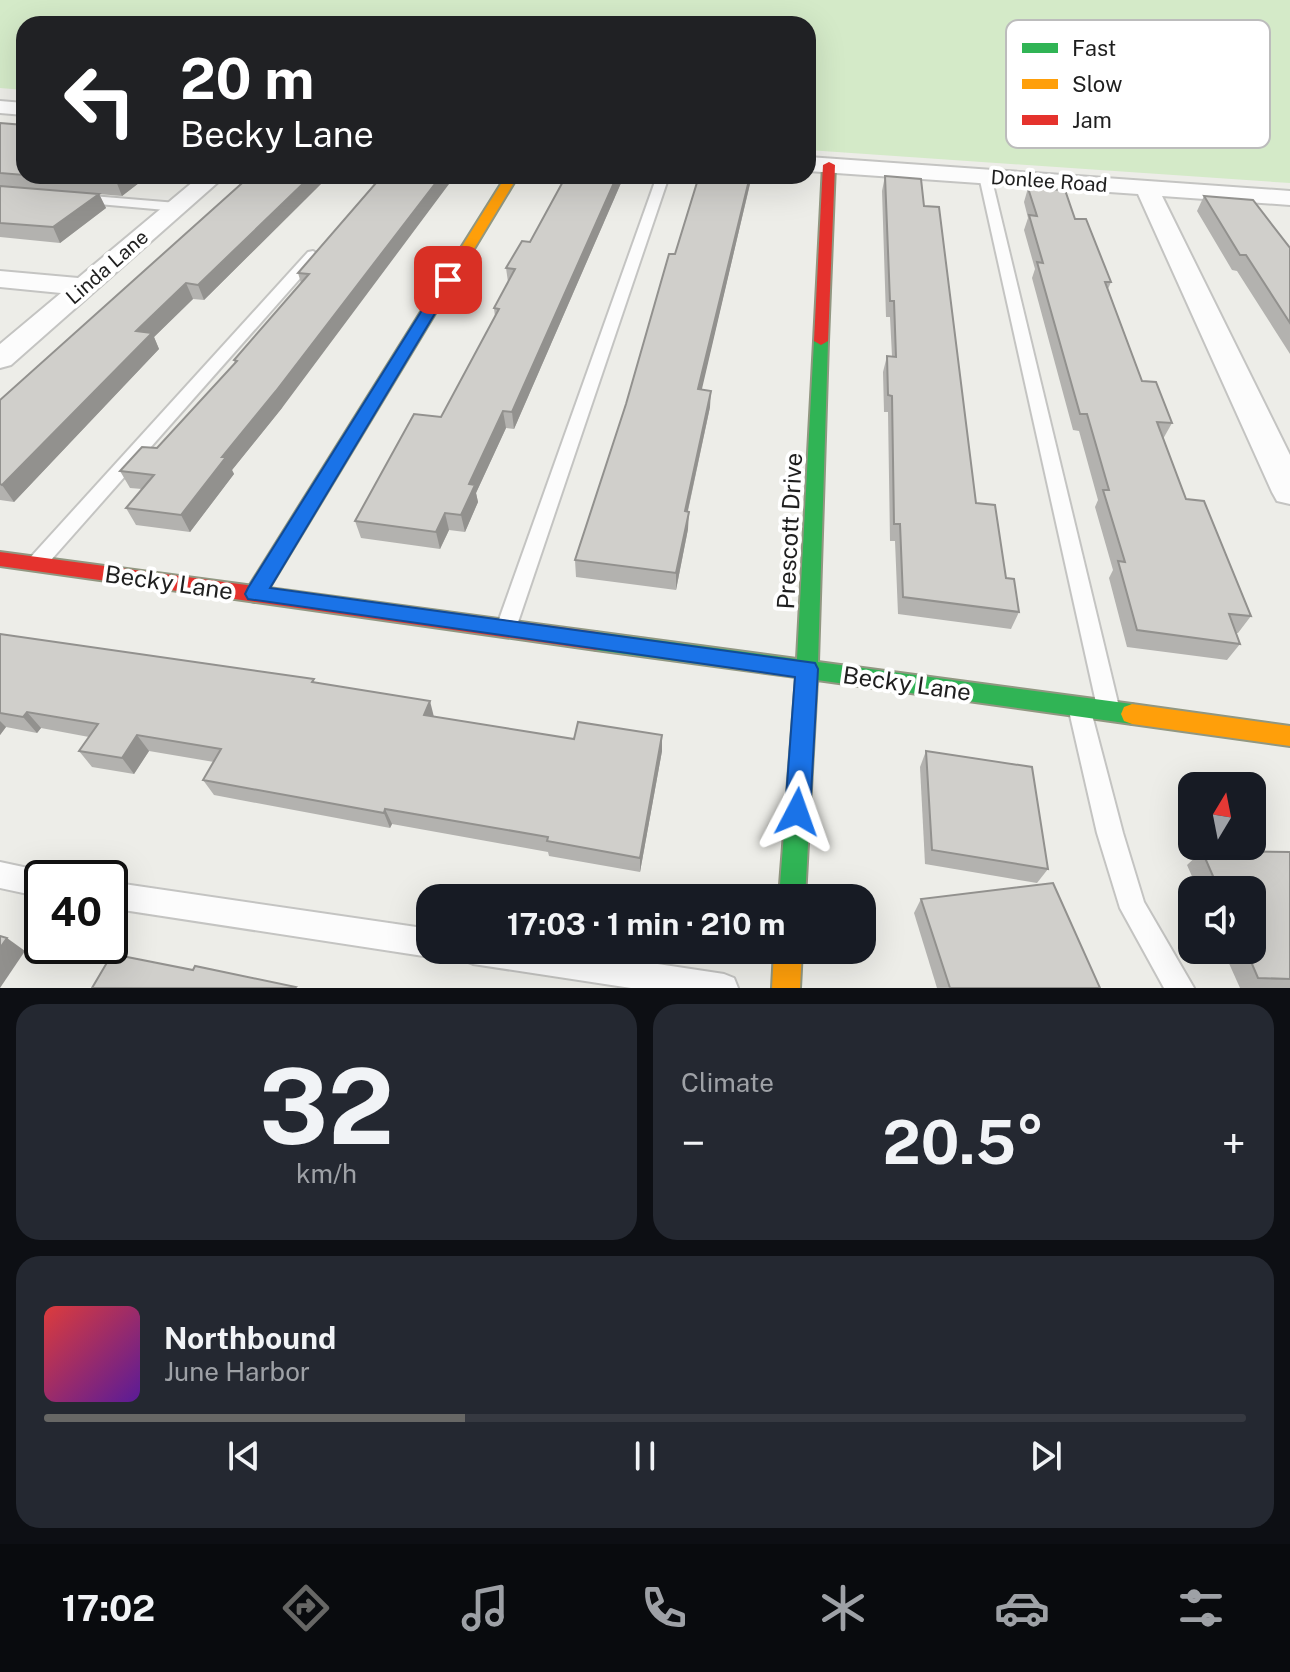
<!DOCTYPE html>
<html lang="en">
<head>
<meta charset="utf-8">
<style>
	:root { --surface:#171b24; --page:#242831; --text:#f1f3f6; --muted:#9ea1a6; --line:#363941; --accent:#676765 }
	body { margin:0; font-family:"Public Sans",sans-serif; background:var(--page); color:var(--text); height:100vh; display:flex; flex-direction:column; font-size:30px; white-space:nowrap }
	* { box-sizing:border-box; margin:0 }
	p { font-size:26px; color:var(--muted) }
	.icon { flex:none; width:44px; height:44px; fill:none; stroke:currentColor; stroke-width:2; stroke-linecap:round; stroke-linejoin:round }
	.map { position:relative; height:988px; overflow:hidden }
	.drawer { display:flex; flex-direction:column; gap:16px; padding:16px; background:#0d0f14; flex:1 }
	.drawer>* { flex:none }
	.hud { position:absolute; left:16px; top:16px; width:800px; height:168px; border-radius:24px; box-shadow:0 8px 32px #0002; background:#202124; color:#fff; overflow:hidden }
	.needle { width:52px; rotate:10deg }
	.tools { position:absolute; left:1178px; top:772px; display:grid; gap:16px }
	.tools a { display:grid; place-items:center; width:88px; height:88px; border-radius:16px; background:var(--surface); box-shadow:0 8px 32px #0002; font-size:40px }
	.speed { position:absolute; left:24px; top:860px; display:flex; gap:16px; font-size:40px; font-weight:700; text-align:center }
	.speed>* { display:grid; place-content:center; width:104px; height:104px; border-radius:50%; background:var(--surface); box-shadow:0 8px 32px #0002; line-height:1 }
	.speed .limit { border:4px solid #111; border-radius:12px; background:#fff; color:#111 }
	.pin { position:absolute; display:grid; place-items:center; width:68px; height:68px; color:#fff; margin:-34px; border-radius:16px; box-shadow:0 4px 12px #0006 }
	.me { position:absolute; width:88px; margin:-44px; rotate:4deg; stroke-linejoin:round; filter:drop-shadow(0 0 6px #0008) }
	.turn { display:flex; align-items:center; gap:28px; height:168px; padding:0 32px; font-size:36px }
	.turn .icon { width:104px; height:104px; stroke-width:2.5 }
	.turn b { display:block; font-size:56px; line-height:68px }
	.big { font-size:60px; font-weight:700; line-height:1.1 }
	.drawer .widget { flex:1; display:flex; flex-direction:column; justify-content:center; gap:12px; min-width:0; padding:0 28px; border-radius:24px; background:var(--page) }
	.drawer .dial { align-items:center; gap:0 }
	.dial b { font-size:104px; line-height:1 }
	.song { display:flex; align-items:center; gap:24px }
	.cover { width:96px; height:96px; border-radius:12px; background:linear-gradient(135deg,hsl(0 70% 55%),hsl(270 70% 35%)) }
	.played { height:8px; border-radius:4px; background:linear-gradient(90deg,var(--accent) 35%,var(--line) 35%) }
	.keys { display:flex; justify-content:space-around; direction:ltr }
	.heat { display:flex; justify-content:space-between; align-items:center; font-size:44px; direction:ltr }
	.drawer .tiles { flex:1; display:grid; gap:16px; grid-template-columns:1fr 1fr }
	.widget:last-child { grid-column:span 2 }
	.trip { position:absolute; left:416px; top:884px; width:460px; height:80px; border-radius:24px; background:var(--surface); box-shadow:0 8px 32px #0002; font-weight:700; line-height:80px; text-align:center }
	.tabs { display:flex; height:128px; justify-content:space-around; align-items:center; background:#090b0e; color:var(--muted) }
	.tabs .icon { width:56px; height:56px }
	.tabs .selected { color:var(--accent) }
	.tabs b { font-size:36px; color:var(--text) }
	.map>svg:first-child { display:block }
</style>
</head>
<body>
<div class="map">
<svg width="1290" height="988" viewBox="0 0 1290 988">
	<rect width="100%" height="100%" fill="#edede8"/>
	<!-- grass -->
	<polygon fill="#d4eac8" points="0,0 1290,0 1290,183 808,150 808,24 24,24 24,90 0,88"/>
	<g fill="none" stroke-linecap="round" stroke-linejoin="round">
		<defs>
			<g id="lane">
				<polygon points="985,173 991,176 1119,707 1116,714 1108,717 1100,714 1097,707 979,176"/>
				<polygon points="657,176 669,176 516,628 513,634 506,636 499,634 496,628"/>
				<polygon points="80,195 177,203 183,207 177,211 76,202 76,196"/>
				<polygon points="313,251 319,255 318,258 43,569 29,569 26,564 29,559 308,252"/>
				<polygon points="1080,701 1088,704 1091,711 1123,833 1144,902 1194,988 1164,988 1120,908 1097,833 1069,711 1072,704"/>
				<polygon points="0,862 42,871 53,878 42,878 42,897 0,888"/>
				<polygon points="110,882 430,929 430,950 441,950 430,957 110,908"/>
				<polygon points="459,950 565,950 724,974 734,978 738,988 631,988 473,964 463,960"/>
			</g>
			<g id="street">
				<polygon points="0,101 24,103 24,115 0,113"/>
				<polygon points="808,157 1290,191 1290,205 1162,196 1290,455 1290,504 1277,501 1272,492 1138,194 808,171"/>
				<polygon points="200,176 225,176 11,365 0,368 0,344 61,293 0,287 0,271 78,278"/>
			</g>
			<polygon id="fast" points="821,337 828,341 818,662 1132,704 1140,707 1143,714 1140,721 1132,724 817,680 805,898 779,898 796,677 596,650 589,647 585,641 589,635 596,632 797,659 814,341"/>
			<g id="slow">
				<polygon points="506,176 518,176 262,600 255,602 248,600 245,594 248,588"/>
				<polygon points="1132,704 1290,726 1290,746 1132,724 1124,721 1121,714 1124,707"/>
				<polygon points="774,950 802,950 800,988 772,988"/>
			</g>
			<g id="jam">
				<polygon points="829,162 835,165 828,341 821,345 814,341 823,165"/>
				<polygon points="0,552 596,632 603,635 607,641 603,647 596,650 0,566"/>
			</g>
		</defs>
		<!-- lane casing -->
		<use href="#lane" stroke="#c4c4c2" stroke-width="4"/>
		<!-- street casing -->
		<use href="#street" stroke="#c4c4c2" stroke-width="4"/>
		<!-- fast casing -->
		<use href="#fast" stroke="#919781" stroke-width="4"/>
		<!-- slow casing -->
		<use href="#slow" stroke="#919781" stroke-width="4"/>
		<!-- jam casing -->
		<use href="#jam" stroke="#919781" stroke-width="4"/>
		<!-- lane -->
		<use href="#lane" fill="#fcfcfc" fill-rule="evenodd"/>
		<!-- street -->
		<use href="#street" fill="#fcfcfc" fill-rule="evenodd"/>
		<!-- fast -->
		<use href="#fast" fill="#30b455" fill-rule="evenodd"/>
		<!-- slow -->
		<use href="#slow" fill="#ff9f0a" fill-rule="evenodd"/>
		<!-- jam -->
		<use href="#jam" fill="#e5322d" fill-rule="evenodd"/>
	</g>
	<!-- wall -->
	<g fill="#b3b2af">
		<polygon points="0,123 24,125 24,176 148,176 122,196 99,194 106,208 60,243 0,237"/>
		<polygon points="250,176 329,176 204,300 193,299 154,337 159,349 14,502 0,500 0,400"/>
		<polygon points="382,176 282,408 232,470 234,474 190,532 136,525 126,508 142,489 130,488 120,471 157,448 235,363 234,360 301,283 298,273"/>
		<polygon points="566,176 621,176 621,183 514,429 506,428 476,493 478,502 465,532 449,530 440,549 361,538 355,521 441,417 495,317 494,308 508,282 506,268 530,242"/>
		<polygon points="699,176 752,176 701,390 710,407 688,511 688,529 676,590 576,577 575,560 675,254"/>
		<polygon points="885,176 924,206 976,503 1019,612 1011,629 898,614 895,541 890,541 888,412 884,412 883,372 887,356 892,356 890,317 886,317 882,191"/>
		<polygon points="1028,188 1075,219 1111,282 1108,289 1142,381 1172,423 1163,439 1186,499 1251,616 1238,633 1236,633 1240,644 1227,660 1127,647 1109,578 1113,570 1095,507 1098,500 1079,431 1073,430 1032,278 1035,269 1024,230 1028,218 1024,202"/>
		<polygon points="1204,196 1290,248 1290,354 1237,271 1232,270 1197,211"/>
		<polygon points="0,634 316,683 434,717 574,739 662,751 640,872 549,856 548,852 392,824 390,828 214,795 203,780 214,762 149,751 134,774 92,767 79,751 89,737 41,728 37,733 6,727 0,735"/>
		<polygon points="926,751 1048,869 1037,883 925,864 920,767"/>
		<polygon points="1202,851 1290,852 1290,988 1240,988 1223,950 1252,950 1252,890 1198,890 1187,865"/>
		<polygon points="921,899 1100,988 937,988 914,913"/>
	</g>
	<!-- shaded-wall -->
	<g fill="#92918e">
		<polygon points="123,176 148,176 122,196 116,181"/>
		<polygon points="311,176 329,176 204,300 198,285"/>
		<polygon points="441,176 455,176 282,408 232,470 234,474 190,532 181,515 222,457"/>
		<polygon points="617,176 621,176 621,183 514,429 512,412"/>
		<polygon points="750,176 752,176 751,179 698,406 698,389"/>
		<polygon points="99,194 106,208 60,243 53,227"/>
		<polygon points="186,283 193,299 154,337 159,349 14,502 2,485 136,331"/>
		<polygon points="711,391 710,407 684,528 685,511"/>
		<polygon points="503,411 506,428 476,493 478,502 465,532 461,515 469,484"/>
		<polygon points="689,512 688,529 676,590 676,573"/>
		<polygon points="445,513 449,530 440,549 436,532"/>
		<polygon points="430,701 434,717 424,715"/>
		<polygon points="27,712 41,728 37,733 23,717"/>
		<polygon points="0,721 6,727 0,735"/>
		<polygon points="137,735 149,751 134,774 122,758"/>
		<polygon points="662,735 662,751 640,872 640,858"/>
		<polygon points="385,809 392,824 390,828 384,813"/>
		<polygon points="7,938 25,951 0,988 0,948"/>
	</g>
	<!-- building -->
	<g fill="#d0cfcb" stroke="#92918e" stroke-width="2">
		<polygon points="0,123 24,125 24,175 0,173"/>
		<polygon points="42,176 123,176 116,181"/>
		<polygon points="250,176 311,176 198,285 186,283 136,331 152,333 2,485 0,484 0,400"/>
		<polygon points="382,176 441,176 276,391 222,457 226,457 181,515 126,508 154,475 120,471 142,447 157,448 237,361 234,360 309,274 298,273"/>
		<polygon points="566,176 617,176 512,412 503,411 469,484 475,485 461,515 445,513 436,532 355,521 414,414 441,417 499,309 494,308 515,269 506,268 522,241 530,242"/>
		<polygon points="699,176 750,176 698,389 711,391 685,511 689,512 676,573 575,560 626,404 669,254 675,254"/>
		<polygon points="885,176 921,179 924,206 939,207 976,503 995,505 1006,578 1014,579 1019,612 903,597 900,524 894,524 892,396 888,395 887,356 896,357 894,301 890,301"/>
		<polygon points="0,186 99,194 53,227 0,223"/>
		<polygon points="1028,188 1065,190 1075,219 1086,219 1111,282 1105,282 1142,381 1156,382 1172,423 1157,422 1186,499 1204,501 1251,616 1229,614 1240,644 1137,630 1118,561 1125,562 1103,490 1109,490 1087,414 1080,414 1037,262 1043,263 1029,215 1037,216"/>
		<polygon points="1204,196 1253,200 1290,248 1290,323 1246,255 1240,255"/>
		<polygon points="0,634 314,679 312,682 430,701 424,715 574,739 578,722 662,735 640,858 547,841 548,837 385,809 384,813 203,780 221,749 137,735 122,758 79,751 98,724 27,712 23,717 0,713"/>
		<polygon points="926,751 1032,767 1048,869 932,850"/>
		<polygon points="1202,851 1290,852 1290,979 1258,978 1246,950 1252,950 1252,890 1219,890"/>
		<polygon points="1053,883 1100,988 950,988 921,899"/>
		<polygon points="0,936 7,938 0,948"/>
		<polygon points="112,954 193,970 195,966 296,987 295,988 92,988"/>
	</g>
	<!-- route -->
	<polygon fill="#1a73e8" stroke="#114b97" stroke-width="2" points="448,276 455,280 270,588 815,663 818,669 810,812 806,821 797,824 788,821 785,812 795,677 248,599 245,594 248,588 441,280"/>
	<g text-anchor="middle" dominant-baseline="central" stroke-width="8" stroke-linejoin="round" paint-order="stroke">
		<!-- far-street labels -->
		<g font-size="20" fill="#1f1f1f" stroke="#fff">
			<text transform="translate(1049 181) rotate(4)">Donlee Road</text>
			<text transform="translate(107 267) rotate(-41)">Linda Lane</text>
		</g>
		<!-- street labels -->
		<g font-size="24" fill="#1f1f1f" stroke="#fff">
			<text transform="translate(789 531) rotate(-87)">Prescott Drive</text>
			<text transform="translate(169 582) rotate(8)">Becky Lane</text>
			<text transform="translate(907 683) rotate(8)">Becky Lane</text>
		</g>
	</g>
	<!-- legend -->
	<rect x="1006" y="20" width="264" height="128" rx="12" fill="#fff" stroke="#bcbcbc" stroke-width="2"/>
	<rect x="1022" y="43" width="36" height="10" fill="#30b455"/>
	<rect x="1022" y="79" width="36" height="10" fill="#ff9f0a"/>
	<rect x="1022" y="115" width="36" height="10" fill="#e5322d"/>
	<g font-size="22" fill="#1f1f1f">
		<text x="1072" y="56">Fast</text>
		<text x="1072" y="92">Slow</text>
		<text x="1072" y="128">Jam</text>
	</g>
</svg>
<div class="tools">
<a><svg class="needle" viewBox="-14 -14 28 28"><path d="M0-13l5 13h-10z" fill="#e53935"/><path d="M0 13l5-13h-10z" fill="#9ea1a6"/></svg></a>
<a><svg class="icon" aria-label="sound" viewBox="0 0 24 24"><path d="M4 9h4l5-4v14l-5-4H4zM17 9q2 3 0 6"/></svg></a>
</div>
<div class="speed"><div class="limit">40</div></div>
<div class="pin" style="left:448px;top:280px;background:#d93025"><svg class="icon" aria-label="arrive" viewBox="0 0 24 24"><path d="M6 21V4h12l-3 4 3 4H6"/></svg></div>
<svg class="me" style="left:797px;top:812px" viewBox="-20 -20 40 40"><path d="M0-17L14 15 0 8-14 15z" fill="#1a73e8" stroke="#fff" stroke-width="4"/></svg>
<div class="trip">17:03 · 1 min · 210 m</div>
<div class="hud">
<div class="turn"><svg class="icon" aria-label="left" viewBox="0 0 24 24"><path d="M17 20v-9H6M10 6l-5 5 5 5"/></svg><div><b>20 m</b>Becky Lane</div></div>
</div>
</div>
<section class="drawer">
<div class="tiles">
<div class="widget dial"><b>32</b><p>km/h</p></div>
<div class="widget"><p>Climate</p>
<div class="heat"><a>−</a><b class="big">20.5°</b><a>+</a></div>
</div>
<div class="widget">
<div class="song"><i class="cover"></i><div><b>Northbound</b><p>June Harbor</p></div></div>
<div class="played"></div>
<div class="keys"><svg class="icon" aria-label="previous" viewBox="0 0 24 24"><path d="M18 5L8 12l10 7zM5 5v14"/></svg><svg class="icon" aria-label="pause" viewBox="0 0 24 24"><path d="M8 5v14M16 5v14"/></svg><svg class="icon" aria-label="next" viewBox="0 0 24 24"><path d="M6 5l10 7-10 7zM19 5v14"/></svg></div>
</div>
</div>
</section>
<nav class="tabs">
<b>17:02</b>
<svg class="icon selected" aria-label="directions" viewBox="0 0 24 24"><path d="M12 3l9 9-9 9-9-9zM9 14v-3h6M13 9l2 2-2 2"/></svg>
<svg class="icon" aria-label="music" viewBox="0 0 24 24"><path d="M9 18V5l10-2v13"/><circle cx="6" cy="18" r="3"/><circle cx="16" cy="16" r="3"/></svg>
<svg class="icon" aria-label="phone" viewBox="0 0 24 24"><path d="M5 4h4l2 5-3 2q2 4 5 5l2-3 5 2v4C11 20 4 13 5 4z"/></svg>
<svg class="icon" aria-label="climate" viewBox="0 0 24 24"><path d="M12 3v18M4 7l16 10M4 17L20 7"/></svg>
<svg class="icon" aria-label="car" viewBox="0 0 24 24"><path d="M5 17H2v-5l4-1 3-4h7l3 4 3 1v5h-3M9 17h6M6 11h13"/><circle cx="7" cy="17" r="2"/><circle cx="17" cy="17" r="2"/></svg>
<svg class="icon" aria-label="filters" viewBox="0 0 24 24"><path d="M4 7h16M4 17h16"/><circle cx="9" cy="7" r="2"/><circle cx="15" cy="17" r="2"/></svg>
</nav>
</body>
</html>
